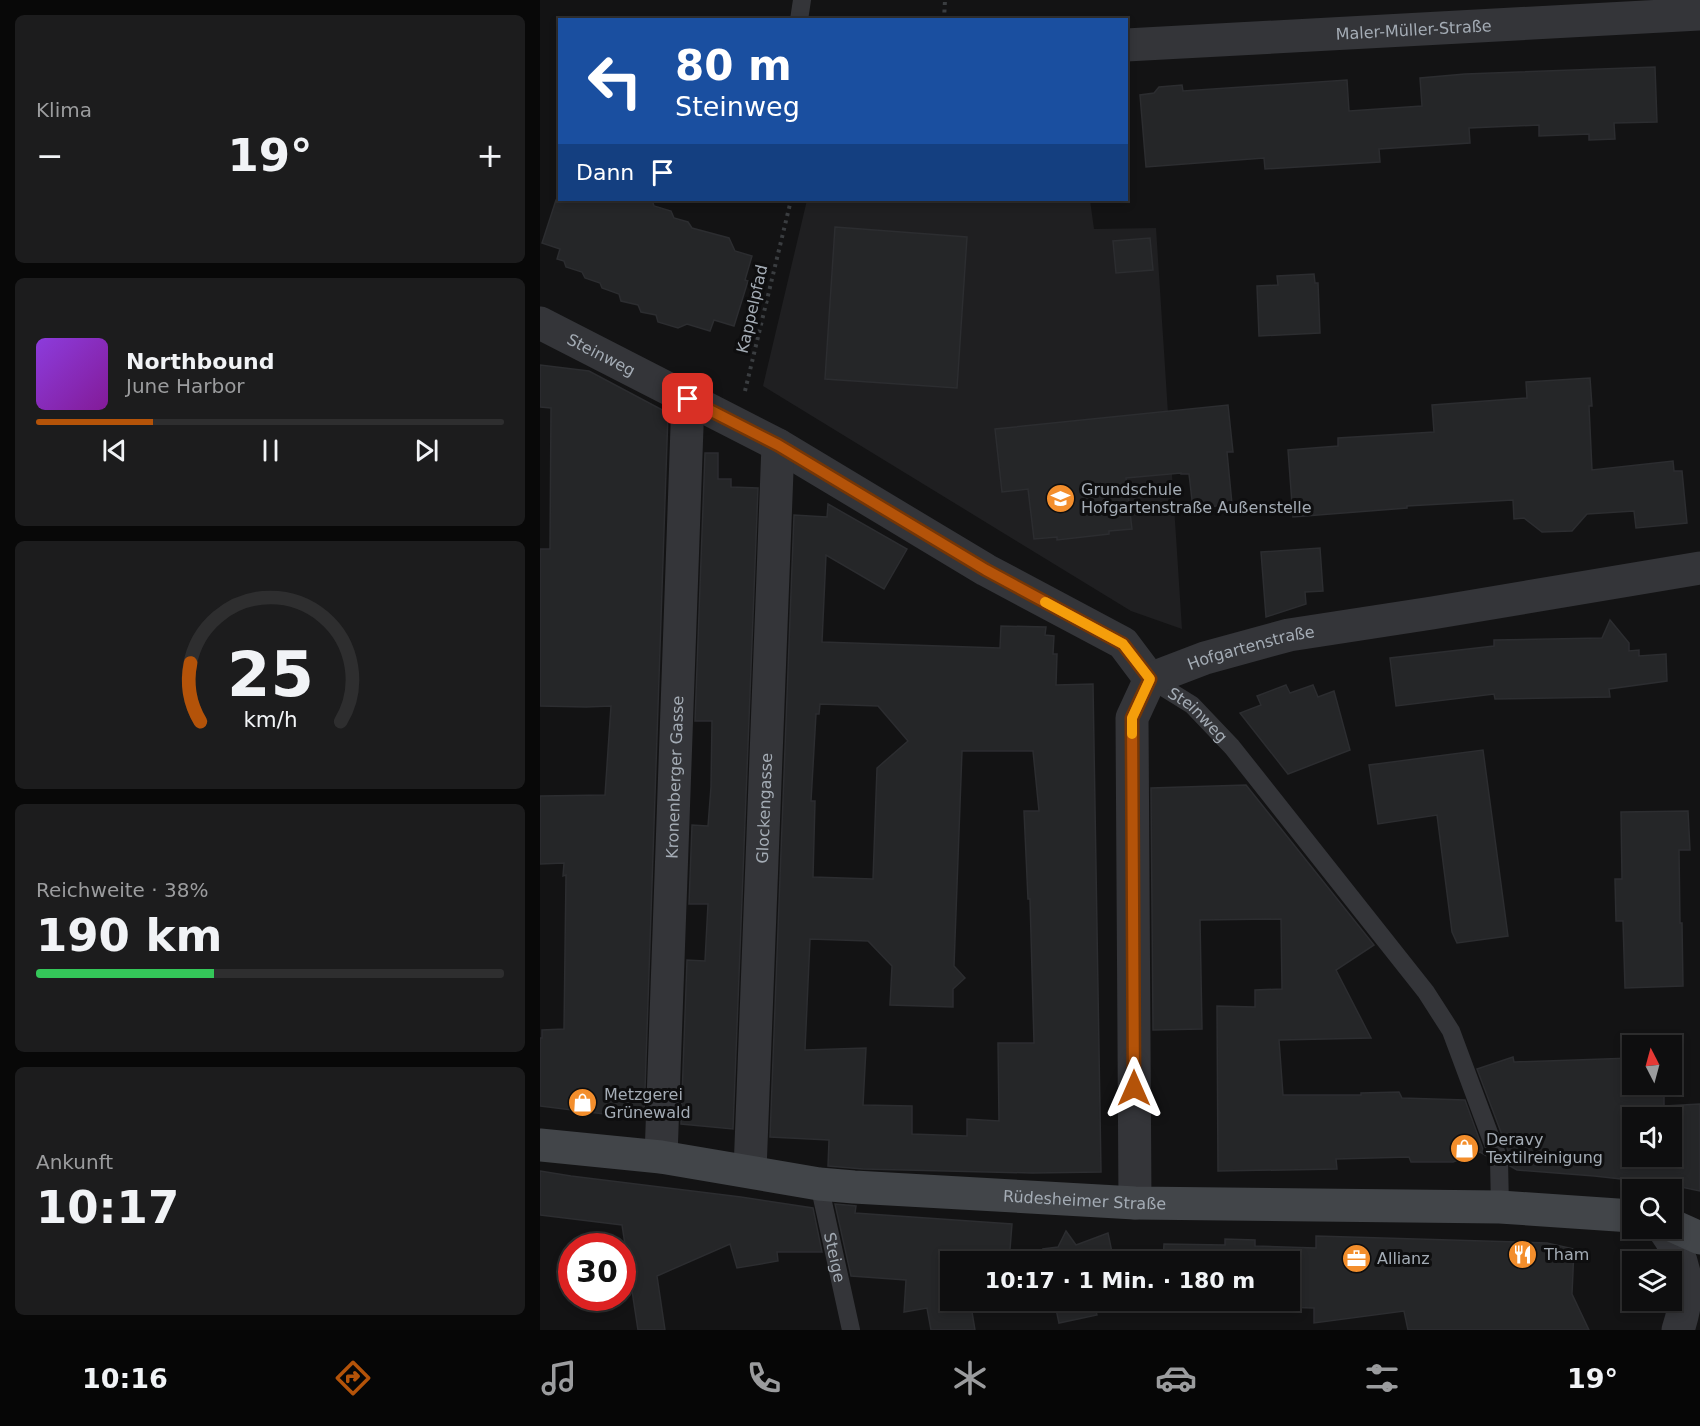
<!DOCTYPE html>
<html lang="de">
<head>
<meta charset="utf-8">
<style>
	:root { --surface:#0e0e0f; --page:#1c1c1d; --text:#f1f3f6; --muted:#9b9c9e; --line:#2e2e2f; --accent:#b45309 }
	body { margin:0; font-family:"DejaVu Sans",sans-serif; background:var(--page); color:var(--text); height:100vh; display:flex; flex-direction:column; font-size:22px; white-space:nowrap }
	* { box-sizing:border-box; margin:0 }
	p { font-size:20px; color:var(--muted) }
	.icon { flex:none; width:33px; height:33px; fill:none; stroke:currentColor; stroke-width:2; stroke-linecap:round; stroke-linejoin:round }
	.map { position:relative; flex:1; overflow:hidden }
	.details { display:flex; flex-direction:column; gap:15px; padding:15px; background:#080808; width:540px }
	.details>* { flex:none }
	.hud { position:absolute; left:18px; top:18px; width:570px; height:183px; border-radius:0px; box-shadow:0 3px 9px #0003,0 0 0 2px var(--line); background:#1a4fa0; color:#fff; overflow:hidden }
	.needle { width:39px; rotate:354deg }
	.fabs { position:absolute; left:1082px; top:1035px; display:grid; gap:12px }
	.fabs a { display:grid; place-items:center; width:60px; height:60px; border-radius:0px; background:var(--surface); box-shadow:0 3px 9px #0003,0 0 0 2px var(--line); font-size:30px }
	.speed { position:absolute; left:18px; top:1233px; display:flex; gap:12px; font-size:30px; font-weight:700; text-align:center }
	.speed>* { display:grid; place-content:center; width:78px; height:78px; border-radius:50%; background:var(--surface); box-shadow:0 3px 9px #0003,0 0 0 2px var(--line); line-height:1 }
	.speed .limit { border:9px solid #d22; background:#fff; color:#111 }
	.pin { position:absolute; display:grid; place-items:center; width:51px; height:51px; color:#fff; margin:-26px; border-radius:12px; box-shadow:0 3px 9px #0006 }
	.me { position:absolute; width:66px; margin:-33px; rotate:0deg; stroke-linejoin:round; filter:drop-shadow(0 0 4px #0008) }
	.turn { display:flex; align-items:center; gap:21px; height:126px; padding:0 18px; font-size:27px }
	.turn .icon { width:78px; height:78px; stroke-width:2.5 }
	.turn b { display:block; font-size:42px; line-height:51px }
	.then { display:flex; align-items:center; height:57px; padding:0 18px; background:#0003; gap:12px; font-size:22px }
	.big { font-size:45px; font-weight:700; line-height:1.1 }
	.details .widget { flex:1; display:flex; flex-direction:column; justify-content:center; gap:9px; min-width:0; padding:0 21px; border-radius:9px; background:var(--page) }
	.details .dial { align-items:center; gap:0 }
	.dial svg { height:156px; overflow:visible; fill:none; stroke:var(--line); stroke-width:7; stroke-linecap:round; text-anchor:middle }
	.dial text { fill:var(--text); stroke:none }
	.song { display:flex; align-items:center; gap:18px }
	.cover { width:72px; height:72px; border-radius:9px; background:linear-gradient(135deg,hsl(270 70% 55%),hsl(290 70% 35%)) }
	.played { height:6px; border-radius:3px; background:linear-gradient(90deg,var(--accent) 25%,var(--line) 25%) }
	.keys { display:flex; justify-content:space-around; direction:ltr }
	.heat { display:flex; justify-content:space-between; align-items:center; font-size:33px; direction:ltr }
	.charge { height:9px; border-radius:4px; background:linear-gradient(90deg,#34c759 38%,var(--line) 0) }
	.trip { position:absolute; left:400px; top:1251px; width:360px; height:60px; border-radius:0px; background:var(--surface); box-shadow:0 3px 9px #0003,0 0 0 2px var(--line); font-weight:700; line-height:60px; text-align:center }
	.dock { display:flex; height:96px; justify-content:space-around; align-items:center; background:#060606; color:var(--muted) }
	.dock .icon { width:42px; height:42px }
	.dock .on { color:var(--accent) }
	.dock b { font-size:27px; color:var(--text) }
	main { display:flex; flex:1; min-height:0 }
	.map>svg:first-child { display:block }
</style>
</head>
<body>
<main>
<section class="details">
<div class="widget"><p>Klima</p>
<div class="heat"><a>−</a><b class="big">19°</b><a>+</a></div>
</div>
<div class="widget">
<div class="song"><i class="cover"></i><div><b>Northbound</b><p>June Harbor</p></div></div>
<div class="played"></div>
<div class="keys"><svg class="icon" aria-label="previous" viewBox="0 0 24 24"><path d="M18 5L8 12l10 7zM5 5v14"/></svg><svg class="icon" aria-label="pause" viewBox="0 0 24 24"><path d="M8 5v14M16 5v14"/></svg><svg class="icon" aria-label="next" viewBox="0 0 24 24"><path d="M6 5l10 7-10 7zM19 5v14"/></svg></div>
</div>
<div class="widget dial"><svg viewBox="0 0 100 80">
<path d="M14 69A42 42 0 1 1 86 69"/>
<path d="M14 69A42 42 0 0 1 9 39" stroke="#b45309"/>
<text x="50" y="56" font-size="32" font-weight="700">25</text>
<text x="50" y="72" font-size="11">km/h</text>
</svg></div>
<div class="widget"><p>Reichweite · 38%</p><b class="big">190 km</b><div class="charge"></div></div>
<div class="widget"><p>Ankunft</p><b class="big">10:17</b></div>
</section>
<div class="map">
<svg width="1160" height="1330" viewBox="0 0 1160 1330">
	<rect width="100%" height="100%" fill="#131314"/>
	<!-- built -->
	<polygon fill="#1f1f21" points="267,200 550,200 554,229 616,228 642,629 591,611 223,386"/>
	<!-- building -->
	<g fill="#252628" stroke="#2c2d30" stroke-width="1.5" fill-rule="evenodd">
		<polygon points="1115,67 1117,122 1074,123 1075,139 1049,140 1049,134 999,136 999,125 929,128 930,143 839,149 840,162 725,169 724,158 606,167 600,95 614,93 619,87 642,85 643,91 807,80 809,111 882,106 880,78 925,74"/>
		<polygon points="16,200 112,200 114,206 131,211 134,218 148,222 152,228 189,238 195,251 212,256 205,280 208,281 194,326 174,320 170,331 147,324 138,328 118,322 116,315 101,312 98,305 81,301 79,294 62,288 60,283 45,278 42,272 26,267 24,261 17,259 20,249 2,243"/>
		<polygon points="295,227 427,237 417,388 285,379"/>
		<polygon points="610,238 613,270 576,273 573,241"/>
		<polygon points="774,274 775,283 778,283 780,333 719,336 717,286 738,285 737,276"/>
		<polygon points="0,365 49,371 128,413 104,1119 0,1106 0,1038 2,1038 2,1030 24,1029 26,875 23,876 24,863 0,864 0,796 65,795 71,706 46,707 0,706 0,549 10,549 11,408 0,407"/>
		<polygon points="1050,378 1052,406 1049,406 1052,470 1133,461 1134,471 1142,471 1147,523 1096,528 1094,511 1047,514 1032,531 1002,532 984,518 974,519 973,500 867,506 867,508 753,517 748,450 798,446 798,438 894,432 892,405 987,398 986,382"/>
		<polygon points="688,405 693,452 687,452 692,504 653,509 649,474 641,474 641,473 586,478 592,529 569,531 569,534 517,540 517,537 494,539 488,489 462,492 455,429"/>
		<polygon points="165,453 178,453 178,479 191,479 191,487 218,488 193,1129 141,1124 147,960 165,961 168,904 149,904 152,825 168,826 171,787 172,721 155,721"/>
		<path d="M288,504L367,549L344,589L286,555L282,642L460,648L461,626L506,627L505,635L514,636L513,654H517L516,685L553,684L561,1172L492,1173L323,1169L288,1166L289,1140L230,1137L254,515L287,517ZM280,704L338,706L368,741L337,768L333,879L273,877L275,801H271L276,714H279ZM422,751H493L499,811H484L488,899H490L494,1043H458L459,1121L427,1119V1136L372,1134V1106L323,1105L326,1048L265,1050L270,939L328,941L352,966L350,1005L413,1007V989L425,978L414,966Z"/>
		<polygon points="780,548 783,591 765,592 766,604 726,617 721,552"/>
		<polygon points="1070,620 1089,643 1089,651 1099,650 1099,656 1126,654 1127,681 1069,689 1070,697 955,699 954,694 856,706 850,658 954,646 954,640 1062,638"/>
		<polygon points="746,685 750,693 773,685 778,697 794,691 810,750 748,774 700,713 721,705 717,696"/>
		<polygon points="943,750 968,936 917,943 912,932 897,815 838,824 829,765"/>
		<polygon points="706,785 834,945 796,970 831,1038 739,1040 743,1095 821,1095 821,1093 859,1092 862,1098 925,1100 945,1155 940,1152 913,1162 871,1162 869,1157 796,1159 797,1169 678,1171 677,1006 715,1007 715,990 742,989 741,919 660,920 662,1029 613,1030 611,788"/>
		<polygon points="1148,811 1150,850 1139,850 1140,923 1142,923 1143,986 1085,988 1083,921 1076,921 1075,879 1082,879 1081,812"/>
		<path d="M973,1057L974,1062L1092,1058V1084H1124V1106L1160,1104V1191L1127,1184L1054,1176L977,1170L970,1166V1156L937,1069ZM1092,1118H1131V1156H1092Z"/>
		<polygon points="0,1171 31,1176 201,1197 273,1208 282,1252 237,1252 238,1261 197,1268 190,1244 117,1276 125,1330 98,1330 82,1225 0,1215"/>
		<polygon points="295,1204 316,1206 315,1213 472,1224 469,1262 411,1262 411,1300 430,1300 435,1330 391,1330 387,1308 364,1312 366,1280 311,1276"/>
		<polygon points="526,1231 536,1245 568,1233 574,1262 506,1262 503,1249 518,1247"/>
		<polygon points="776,1236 1007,1243 1034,1249 1032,1294 1049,1330 868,1330 864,1311 774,1323 774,1308 622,1304 622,1300 750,1300 750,1262 623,1262 624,1244 685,1245 685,1239 715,1240 715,1246 776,1248"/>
		<polygon points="514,1300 582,1300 582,1301 555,1308 557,1315 519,1323"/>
	</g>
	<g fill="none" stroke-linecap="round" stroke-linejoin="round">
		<!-- path -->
		<g stroke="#3a3d40" stroke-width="4" stroke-dasharray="3 4.5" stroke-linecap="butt">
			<polyline points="404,20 405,0"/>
			<polyline points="205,391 251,200"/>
		</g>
		<!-- lane -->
		<g stroke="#343539" stroke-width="18">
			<polyline points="259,20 262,0"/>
			<path id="s1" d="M610,679L652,705L692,747L886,992L911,1031L959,1160L960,1207"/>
			<path id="s2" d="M279,1184L311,1330"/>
		</g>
		<!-- street -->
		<g stroke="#343539" stroke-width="33">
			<path id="s3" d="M586,45L1160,14"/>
			<path id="s4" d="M0,323L238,445L446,570L583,643L610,679"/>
			<path id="s5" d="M121,1157L148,399"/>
			<path id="s6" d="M210,1171L238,445"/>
			<path id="s7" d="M595,1203L592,718L610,679L665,658L749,635L892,613L1160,568"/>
			<path d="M1123,1228C1148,1262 1151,1291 1138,1330"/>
		</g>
		<!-- secondary -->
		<g stroke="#424549" stroke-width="33">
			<path id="s8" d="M0,1145L121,1157L279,1184L314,1187L595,1203L960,1207L1092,1216"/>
			<polyline points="1131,1225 1160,1238"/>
		</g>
	</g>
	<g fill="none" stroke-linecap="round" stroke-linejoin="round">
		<defs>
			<polyline id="route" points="148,399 238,445 446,570 583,644 610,679 592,718 594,1088"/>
		</defs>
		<!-- route casing -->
		<use href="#route" stroke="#753606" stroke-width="15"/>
		<!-- route -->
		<use href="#route" stroke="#b45309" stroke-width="10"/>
		<!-- slow -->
		<polyline stroke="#f59e0b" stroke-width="10" points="505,602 583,644 610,679 592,718 592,734"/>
	</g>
	<!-- icons -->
	<defs>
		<symbol id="school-disc" viewBox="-11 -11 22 22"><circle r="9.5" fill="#f38e2c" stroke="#0e0e0f"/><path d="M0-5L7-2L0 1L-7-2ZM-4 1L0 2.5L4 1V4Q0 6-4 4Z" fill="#fff"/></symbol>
		<symbol id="shop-disc" viewBox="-11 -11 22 22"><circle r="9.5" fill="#f38e2c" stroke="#0e0e0f"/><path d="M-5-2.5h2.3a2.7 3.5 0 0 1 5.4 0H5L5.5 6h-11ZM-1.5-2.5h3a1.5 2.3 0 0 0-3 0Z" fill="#fff"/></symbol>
		<symbol id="restaurant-disc" viewBox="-11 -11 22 22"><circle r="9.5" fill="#f38e2c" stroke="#0e0e0f"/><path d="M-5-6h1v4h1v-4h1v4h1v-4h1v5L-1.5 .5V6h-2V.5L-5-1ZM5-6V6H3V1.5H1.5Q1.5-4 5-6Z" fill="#fff"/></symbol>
		<symbol id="office-disc" viewBox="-11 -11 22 22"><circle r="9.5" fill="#f38e2c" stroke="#0e0e0f"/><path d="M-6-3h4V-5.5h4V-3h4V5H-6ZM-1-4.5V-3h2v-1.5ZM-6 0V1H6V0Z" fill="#fff"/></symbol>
	</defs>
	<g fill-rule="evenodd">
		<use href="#school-disc" x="504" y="482" width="33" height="33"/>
		<use href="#shop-disc" x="26" y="1086" width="33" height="33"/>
		<use href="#shop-disc" x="908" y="1132" width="33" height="33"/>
		<use href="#restaurant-disc" x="966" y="1238" width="33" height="33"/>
		<use href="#office-disc" x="800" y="1242" width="33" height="33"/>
	</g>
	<g text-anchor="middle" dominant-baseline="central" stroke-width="6" stroke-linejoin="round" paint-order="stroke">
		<!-- street labels -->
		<g font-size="16" fill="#a4acb5" stroke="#0e0e0f">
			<text stroke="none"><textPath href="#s3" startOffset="288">Maler-Müller-Straße</textPath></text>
			<text transform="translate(212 309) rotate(-77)">Kappelpfad</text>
			<text stroke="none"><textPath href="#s4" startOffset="69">Steinweg</textPath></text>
			<text stroke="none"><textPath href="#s7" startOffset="634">Hofgartenstraße</textPath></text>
			<text stroke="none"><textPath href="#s1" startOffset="60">Steinweg</textPath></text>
			<text stroke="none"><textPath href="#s5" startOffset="380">Kronenberger Gasse</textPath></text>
			<text stroke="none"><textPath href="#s6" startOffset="363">Glockengasse</textPath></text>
			<text stroke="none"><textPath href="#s8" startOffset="548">Rüdesheimer Straße</textPath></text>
			<text stroke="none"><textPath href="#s2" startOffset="75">Steige</textPath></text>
		</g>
		<!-- poi labels -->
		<g font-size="16" fill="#a4acb5" stroke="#0e0e0f" text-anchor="start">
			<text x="541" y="489">Grundschule<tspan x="541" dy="18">Hofgartenstraße Außenstelle</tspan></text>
			<text x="64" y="1094">Metzgerei<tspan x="64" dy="18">Grünewald</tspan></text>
			<text x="946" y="1139">Deravy<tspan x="946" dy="18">Textilreinigung</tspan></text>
			<text x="1004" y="1254">Tham</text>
			<text x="837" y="1258">Allianz</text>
		</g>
	</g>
</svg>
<div class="fabs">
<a><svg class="needle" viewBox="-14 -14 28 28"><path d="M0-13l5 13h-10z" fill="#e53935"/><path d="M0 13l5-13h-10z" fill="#9b9c9e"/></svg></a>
<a><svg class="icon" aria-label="sound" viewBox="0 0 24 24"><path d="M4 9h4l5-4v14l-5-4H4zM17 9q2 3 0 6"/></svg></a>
<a><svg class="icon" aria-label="search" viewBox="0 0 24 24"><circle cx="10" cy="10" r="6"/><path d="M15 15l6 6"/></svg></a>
<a><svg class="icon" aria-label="layers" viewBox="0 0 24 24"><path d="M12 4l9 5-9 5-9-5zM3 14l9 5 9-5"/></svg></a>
</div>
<div class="speed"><div class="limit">30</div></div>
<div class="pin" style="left:148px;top:399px;background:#d93025"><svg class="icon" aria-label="arrive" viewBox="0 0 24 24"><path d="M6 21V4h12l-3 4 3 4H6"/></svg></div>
<svg class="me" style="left:594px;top:1088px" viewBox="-20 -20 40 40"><path d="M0-17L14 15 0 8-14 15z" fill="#b45309" stroke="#fff" stroke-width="4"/></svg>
<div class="trip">10:17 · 1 Min. · 180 m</div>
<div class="hud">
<div class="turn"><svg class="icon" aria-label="left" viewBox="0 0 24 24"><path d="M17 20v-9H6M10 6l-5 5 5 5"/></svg><div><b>80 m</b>Steinweg</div></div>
<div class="then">Dann<svg class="icon" aria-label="arrive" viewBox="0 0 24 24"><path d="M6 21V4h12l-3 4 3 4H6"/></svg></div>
</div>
</div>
</main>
<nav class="dock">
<b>10:16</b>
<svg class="icon on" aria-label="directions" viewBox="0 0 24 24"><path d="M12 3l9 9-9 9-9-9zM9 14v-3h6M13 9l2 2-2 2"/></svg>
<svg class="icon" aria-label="music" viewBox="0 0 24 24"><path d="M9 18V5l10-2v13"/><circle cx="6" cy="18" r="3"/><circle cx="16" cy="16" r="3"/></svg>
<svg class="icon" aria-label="phone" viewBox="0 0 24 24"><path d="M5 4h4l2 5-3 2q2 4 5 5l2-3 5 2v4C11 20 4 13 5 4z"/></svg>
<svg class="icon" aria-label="climate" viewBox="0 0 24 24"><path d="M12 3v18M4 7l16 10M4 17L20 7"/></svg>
<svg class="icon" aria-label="car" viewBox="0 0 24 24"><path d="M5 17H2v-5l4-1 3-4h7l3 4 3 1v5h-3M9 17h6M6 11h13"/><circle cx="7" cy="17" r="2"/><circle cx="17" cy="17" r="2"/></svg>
<svg class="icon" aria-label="filters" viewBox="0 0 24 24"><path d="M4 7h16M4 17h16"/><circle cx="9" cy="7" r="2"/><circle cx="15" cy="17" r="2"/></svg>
<b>19°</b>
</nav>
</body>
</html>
